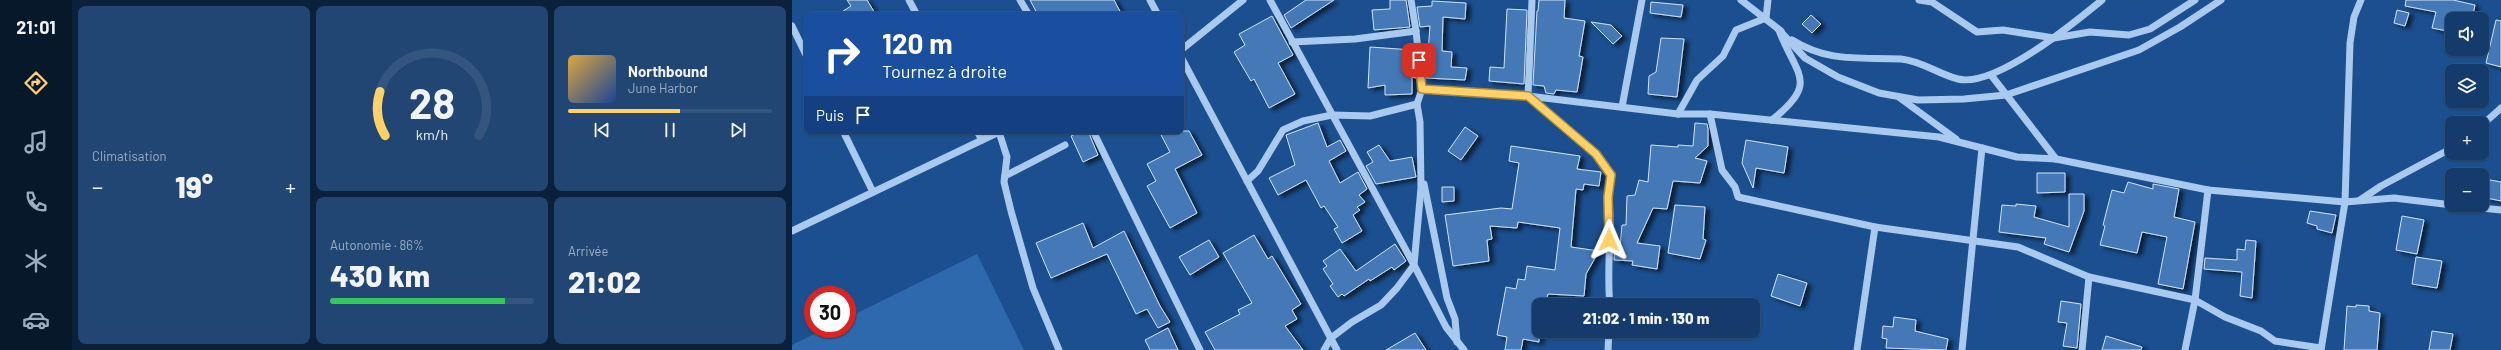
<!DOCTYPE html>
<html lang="fr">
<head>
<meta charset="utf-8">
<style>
	:root { --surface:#143b6b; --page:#214673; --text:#f1f3f6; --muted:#9dadc1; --line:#33557e; --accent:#ffd166 }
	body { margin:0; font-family:Barlow,sans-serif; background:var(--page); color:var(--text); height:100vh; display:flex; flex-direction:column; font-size:15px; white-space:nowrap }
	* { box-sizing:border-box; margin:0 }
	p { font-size:13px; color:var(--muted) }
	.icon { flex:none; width:22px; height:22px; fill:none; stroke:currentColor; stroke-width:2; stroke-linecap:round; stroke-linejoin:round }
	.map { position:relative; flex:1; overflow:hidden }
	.panel { display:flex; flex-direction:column; gap:6px; padding:6px; background:#0b203b; width:720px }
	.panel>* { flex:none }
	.banner { position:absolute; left:12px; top:12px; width:380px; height:122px; border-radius:8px; box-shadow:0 1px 3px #0004,0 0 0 1px var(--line); background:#1a4fa0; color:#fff; overflow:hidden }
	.buttons { position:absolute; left:1653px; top:12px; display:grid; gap:8px }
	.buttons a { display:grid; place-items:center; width:44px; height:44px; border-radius:8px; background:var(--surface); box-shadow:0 1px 3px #0004,0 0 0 1px var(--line); font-size:20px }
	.speed { position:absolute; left:12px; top:286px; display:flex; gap:8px; font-size:20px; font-weight:700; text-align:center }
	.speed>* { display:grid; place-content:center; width:52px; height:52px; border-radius:50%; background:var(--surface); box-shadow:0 1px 3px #0004,0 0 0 1px var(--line); line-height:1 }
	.speed .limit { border:6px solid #d22; background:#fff; color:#111 }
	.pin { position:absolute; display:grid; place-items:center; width:34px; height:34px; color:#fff; margin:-17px; border-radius:8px; box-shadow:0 2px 6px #0006 }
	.me { position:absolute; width:44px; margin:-22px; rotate:1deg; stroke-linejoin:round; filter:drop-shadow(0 0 3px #0008) }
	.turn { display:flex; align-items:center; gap:14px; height:84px; padding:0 12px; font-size:18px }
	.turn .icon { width:52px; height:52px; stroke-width:2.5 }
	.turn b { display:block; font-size:28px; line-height:34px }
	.then { display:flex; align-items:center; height:38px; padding:0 12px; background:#0003; gap:8px; font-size:15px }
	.big { font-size:30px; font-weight:800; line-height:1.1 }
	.panel .widget { flex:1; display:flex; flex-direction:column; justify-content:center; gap:6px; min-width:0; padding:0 14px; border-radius:8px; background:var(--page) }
	.panel .dial { align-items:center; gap:0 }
	.dial svg { height:104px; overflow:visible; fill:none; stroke:var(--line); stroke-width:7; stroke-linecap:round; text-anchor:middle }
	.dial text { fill:var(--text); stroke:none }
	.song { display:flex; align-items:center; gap:12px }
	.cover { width:48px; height:48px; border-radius:6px; background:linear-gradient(135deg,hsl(40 70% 55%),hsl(220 70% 35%)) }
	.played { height:4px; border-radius:2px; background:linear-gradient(90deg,var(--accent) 55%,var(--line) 55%) }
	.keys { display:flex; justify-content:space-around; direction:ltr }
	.heat { display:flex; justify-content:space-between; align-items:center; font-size:22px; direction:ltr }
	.charge { height:6px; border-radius:3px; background:linear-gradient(90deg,#34c759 86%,var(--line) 0) }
	.panel .tiles { flex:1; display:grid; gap:6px; grid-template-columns:repeat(3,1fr) }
	.widget:first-child { grid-row:span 2 }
	.trip { position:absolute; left:740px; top:298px; width:228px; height:40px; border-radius:8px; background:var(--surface); box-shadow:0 1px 3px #0004,0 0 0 1px var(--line); font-weight:800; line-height:40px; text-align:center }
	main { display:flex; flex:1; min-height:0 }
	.dock { display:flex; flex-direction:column; width:72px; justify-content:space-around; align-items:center; background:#08182b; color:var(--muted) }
	.dock .icon { width:28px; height:28px }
	.dock .current { color:var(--accent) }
	.dock b { font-size:18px; color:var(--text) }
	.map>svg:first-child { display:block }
</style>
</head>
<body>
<main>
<nav class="dock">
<b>21:01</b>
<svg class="icon current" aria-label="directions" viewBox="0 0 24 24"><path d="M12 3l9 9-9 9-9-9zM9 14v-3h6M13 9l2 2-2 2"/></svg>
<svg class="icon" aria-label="music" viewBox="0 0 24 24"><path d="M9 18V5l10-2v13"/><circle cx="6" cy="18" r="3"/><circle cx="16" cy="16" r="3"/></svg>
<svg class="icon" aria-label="phone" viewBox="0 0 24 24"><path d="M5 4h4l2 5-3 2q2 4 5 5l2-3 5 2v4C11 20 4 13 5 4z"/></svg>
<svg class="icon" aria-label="climate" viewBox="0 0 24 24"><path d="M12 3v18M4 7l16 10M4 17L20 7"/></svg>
<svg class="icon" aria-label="car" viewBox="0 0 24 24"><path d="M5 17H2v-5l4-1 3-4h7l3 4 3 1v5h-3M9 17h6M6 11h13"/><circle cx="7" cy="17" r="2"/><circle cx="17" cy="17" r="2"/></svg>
</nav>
<section class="panel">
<div class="tiles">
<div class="widget"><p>Climatisation</p>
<div class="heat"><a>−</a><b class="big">19°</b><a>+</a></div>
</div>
<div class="widget dial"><svg viewBox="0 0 100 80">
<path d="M14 69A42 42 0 1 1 86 69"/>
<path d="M14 69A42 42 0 0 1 10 35" stroke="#ffd166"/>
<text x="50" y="56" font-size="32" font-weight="700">28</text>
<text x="50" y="72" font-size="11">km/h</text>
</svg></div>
<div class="widget">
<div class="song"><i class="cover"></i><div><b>Northbound</b><p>June Harbor</p></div></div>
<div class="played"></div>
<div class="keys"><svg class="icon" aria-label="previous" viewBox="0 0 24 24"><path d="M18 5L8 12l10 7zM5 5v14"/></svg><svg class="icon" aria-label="pause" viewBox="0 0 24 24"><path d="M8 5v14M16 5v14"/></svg><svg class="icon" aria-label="next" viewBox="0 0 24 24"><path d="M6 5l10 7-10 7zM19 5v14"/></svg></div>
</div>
<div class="widget"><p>Autonomie · 86%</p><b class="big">430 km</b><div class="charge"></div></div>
<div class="widget"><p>Arrivée</p><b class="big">21:02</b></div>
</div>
</section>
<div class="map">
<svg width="1709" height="350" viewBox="0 0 1709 350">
	<defs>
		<filter id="shadow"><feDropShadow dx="4.5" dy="2.5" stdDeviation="2" flood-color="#0009"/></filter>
	</defs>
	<rect width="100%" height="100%" fill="#1b4f8f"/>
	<!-- grass -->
	<polygon fill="#2e69ad" points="185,254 232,350 0,350 0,345 32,329 55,329 55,318"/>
	<!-- building -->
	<g fill="#4478b7" stroke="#cfe3fa" filter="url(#shadow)">
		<polygon points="55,0 75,0 84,15 45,15 59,6"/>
		<polygon points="238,0 322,0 330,15 246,15"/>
		<polygon points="514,0 542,0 499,28 492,15"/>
		<polygon points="598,0 614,0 618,27 582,30 580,10 598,9"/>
		<polygon points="747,0 773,0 772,18 793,21 787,56 791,57 785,92 764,90 762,94 754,93 752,86 741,85 745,11 746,11"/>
		<polygon points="1614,0 1661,0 1683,5 1680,19 1660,19 1660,32 1640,28 1644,12 1613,6"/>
		<polygon points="640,1 674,3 673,19 651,17 650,51 660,52 659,67 675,68 673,80 634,78 631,51 636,52 638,26 628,27 625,7 640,6"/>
		<polygon points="859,2 891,5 889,17 858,13"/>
		<polygon points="715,9 735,10 732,84 697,81 698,67 712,68"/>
		<polygon points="1605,10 1617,13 1613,26 1602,23"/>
		<polygon points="1019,15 1029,24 1020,33 1010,24"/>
		<polygon points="480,16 501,55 486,63 503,94 477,108 462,79 459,81 442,52 453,45 447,34"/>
		<polygon points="1704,20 1709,21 1709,67 1694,63"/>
		<polygon points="799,22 819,25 830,36 821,44"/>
		<polygon points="869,38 892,39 885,97 856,94 857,76 864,72"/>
		<polygon points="578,47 621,50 624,78 620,77 620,94 593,95 593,85 576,88"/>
		<polygon points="526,123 535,147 548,140 554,151 537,161 548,183 566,172 575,189 567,195 573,202 565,207 568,210 561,215 570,231 550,243 542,229 546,227 532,206 529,208 514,180 486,195 477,178 503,165 494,135"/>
		<polygon points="903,123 915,124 916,129 916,146 903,158 915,161 908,183 881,181 875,209 861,208 845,243 868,246 865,269 840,265 841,261 822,260 823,246 828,246 830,225 834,225 835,196 843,195 847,180 856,182 859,145 886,147 886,145 901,146"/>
		<polygon points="673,127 686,136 669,160 656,151"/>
		<polygon points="290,131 296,131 306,155 291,162 279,136"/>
		<polygon points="367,131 397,131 410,155 383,169 405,213 378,228 355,186 364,181 355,164 378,152"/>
		<polygon points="954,140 996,147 992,173 964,168 961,188 950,163"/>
		<polygon points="587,145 598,161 620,157 624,177 584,184 574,166 581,162 575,152"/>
		<polygon points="719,146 788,156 785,169 809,172 807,186 792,184 791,190 784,189 779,247 807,251 794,274 792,296 756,294 753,305 747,305 747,342 731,339 729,350 713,350 715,337 705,335 714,287 724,289 726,279 733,280 735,266 763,270 768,228 726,222 725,228 698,226 700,239 695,240 697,261 661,266 653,215 709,208 720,209 727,163 717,161"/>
		<polygon points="1245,173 1273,173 1273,192 1245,193"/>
		<polygon points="1693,179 1709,182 1709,201 1690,197 1690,184 1692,184"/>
		<polygon points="1336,182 1361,189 1361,184 1387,189 1382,217 1403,222 1391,289 1366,284 1375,237 1350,232 1345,253 1308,245 1313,226 1311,225 1320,190 1332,193"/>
		<polygon points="650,187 662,187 662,201 650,202"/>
		<polygon points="1277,194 1292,194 1292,211 1277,252 1252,244 1254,238 1207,232 1210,205 1224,206 1224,204 1244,206 1242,217 1277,227"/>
		<polygon points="883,205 913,207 911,239 914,240 908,259 876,253"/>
		<polygon points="1518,211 1544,215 1540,233 1525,229 1525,226 1515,223"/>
		<polygon points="1610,216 1632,220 1625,254 1604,250"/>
		<polygon points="291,223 301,248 332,231 368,306 378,322 366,328 355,309 344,314 315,254 259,278 244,243"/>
		<polygon points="462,235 476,259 480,256 509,304 500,310 505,319 493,326 511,350 423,350 413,332 448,314 446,310 460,303 431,253"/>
		<polygon points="417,240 427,257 398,275 387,257"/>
		<polygon points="1454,240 1464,241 1460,298 1448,296 1450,272 1412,269 1413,258 1445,260 1445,249 1453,250"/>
		<polygon points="603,244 614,261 602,270 600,267 578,281 577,279 552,296 550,294 546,297 538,286 541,284 531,269 535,266 531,261 548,249 564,271"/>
		<polygon points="1624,257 1650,261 1645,288 1620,284"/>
		<polygon points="986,274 1015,283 1008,306 979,296"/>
		<polygon points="1269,301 1289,304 1285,348 1271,346 1275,323 1266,322"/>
		<polygon points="1564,305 1577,306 1577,311 1588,313 1585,350 1552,350 1555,306 1564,307"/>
		<polygon points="1102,317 1124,320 1123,331 1156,339 1154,350 1094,348 1095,339 1090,338 1091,326 1101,327"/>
		<polygon points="376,328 386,350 358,350 353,340"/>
		<polygon points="1640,331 1661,334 1658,350 1637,350"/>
		<polygon points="623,333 634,350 594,350"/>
		<polygon points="1314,336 1350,347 1349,350 1310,350"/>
	</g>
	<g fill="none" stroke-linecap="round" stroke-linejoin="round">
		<!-- minor -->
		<g stroke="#a9c9ee" stroke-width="7">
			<polyline points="117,0 125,15"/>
			<polyline points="228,0 237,15"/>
			<polyline points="358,0 366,15"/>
			<polyline points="478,0 622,265 654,327 672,350"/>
			<path d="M740,0L736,96L804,154L819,175C816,192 818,207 818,224C818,251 815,278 818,305"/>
			<polyline points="949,0 989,31"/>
			<polyline points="1127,0 1140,2 1185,32 1211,30 1262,38 1298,32 1337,35 1358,29 1403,0"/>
			<polyline points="0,26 15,57"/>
			<polyline points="986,29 1013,58 1046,77 1087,93 1126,100 1172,99 1214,95 1347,50 1388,27 1429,0"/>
			<path d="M1000,40C1037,63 1068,57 1109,59C1130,61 1146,74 1166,79C1203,88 1282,23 1310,0"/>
			<polyline points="500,42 563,39 624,31"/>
			<polyline points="389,50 451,0"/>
			<polyline points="389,57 545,350"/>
			<polyline points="1199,75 1264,159"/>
			<polyline points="630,89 736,96 886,114 918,114 1147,137 1225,157 1264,159 1416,190 1553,202 1602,198 1660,205"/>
			<polyline points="1108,98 1164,139"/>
			<polyline points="830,107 850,0"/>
			<polyline points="886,114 905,80 931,56 944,30 974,18 976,0"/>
			<polyline points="918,114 930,170 943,187 946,197 1083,227 1226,247 1297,277 1403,300 1433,317 1469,331 1483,341 1529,348"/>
			<path d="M980,120C1026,83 1006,77 988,33"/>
			<polyline points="1690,125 1709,108"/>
			<polyline points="51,131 81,192"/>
			<polyline points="185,131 190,140"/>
			<polyline points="301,131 408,350"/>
			<polyline points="207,132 215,157 212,182 219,211 241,288 267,350"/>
			<polyline points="213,176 273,145"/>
			<polyline points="455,181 466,171 491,130 511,121 540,115 578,116 625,104"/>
			<polyline points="632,184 655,298 663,319 665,342"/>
			<polyline points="1568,200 1589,186 1660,148"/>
			<polyline points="1661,205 1709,210"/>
			<polyline points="0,231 209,131"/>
			<polyline points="532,350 539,338 560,322 589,305 605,288 622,265 629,188 628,122 625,104 630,89 624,31 619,0"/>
			<polyline points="816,350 817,331"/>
			<polyline points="1065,350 1083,227"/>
			<polyline points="1170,350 1190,148"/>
			<polyline points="1290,350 1297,277"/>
			<polyline points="1393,350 1403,300 1416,190"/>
			<polyline points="1529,350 1553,202 1558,43 1562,17 1569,0"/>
		</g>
	</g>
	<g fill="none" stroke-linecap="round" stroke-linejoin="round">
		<defs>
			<polyline id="route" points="627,60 630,89 736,96 804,154 819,175 816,197 817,240"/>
		</defs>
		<!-- route casing -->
		<use href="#route" stroke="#a68842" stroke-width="10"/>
		<!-- route -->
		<use href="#route" stroke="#ffd166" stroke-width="7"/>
	</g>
</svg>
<div class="buttons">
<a><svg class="icon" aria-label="sound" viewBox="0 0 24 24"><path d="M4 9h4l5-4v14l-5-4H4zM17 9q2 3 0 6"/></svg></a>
<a><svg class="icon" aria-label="layers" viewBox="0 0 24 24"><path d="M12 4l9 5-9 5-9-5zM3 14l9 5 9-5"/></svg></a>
<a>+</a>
<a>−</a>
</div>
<div class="speed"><div class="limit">30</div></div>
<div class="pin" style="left:627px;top:60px;background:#d93025"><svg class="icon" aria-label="arrive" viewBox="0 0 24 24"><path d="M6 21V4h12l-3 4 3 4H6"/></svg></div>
<svg class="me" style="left:817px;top:240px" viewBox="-20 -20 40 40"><path d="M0-17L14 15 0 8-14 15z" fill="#ffd166" stroke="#fff" stroke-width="4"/></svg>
<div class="trip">21:02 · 1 min · 130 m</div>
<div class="banner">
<div class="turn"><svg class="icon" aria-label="right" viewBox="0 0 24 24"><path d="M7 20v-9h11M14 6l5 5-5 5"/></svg><div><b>120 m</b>Tournez à droite</div></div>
<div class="then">Puis<svg class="icon" aria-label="arrive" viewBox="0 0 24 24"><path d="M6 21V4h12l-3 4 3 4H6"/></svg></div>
</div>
</div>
</main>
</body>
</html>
